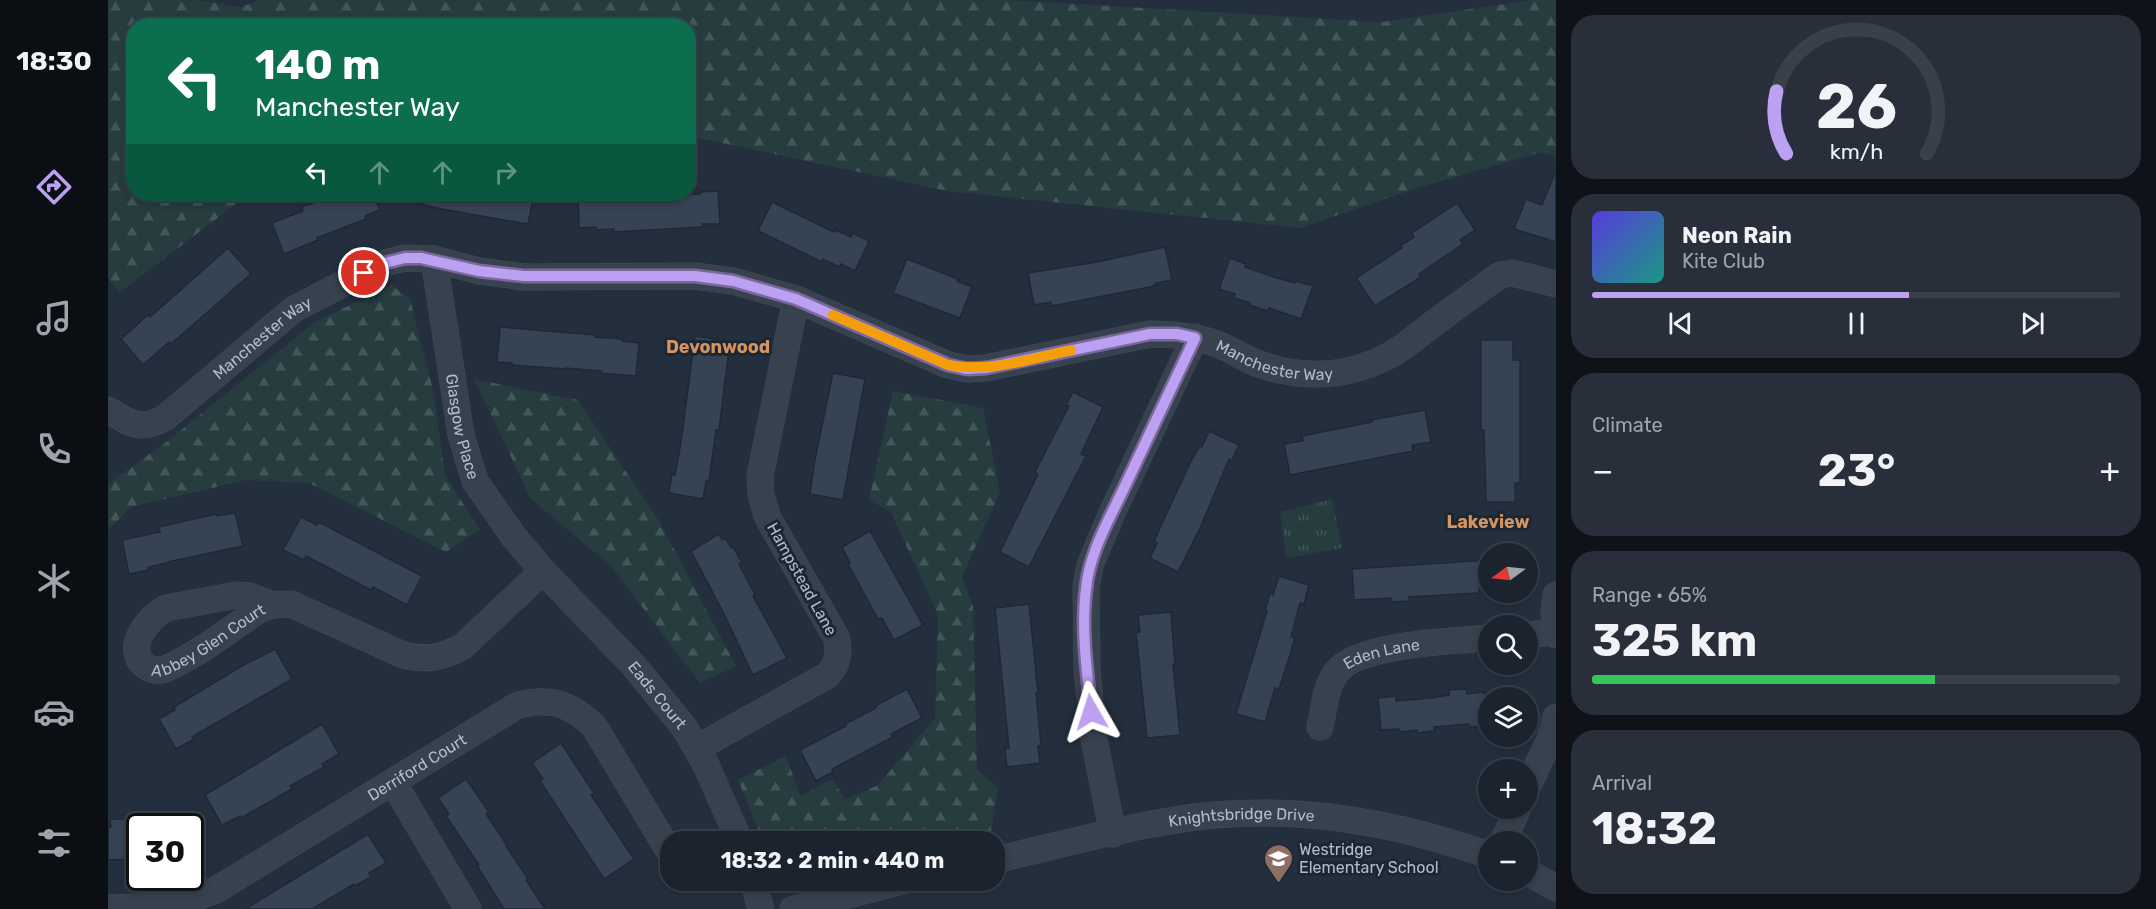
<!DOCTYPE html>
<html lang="en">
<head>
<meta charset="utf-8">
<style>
	:root { --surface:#1b232e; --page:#282f3a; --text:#f1f3f6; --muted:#a0a4aa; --line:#39404a; --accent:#bca0f2 }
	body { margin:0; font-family:Rubik,sans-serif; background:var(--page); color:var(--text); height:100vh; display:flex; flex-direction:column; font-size:22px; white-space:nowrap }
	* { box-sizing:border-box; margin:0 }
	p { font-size:20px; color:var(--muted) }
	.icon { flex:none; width:33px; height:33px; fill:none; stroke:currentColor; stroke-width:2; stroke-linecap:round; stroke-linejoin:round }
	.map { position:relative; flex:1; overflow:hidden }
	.details { display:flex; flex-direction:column; gap:15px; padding:15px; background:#0f1319; width:600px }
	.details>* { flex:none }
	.hud { position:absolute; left:18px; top:18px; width:570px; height:183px; border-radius:24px; box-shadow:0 3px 9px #0003,0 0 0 2px var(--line); background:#0b6e4f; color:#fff; overflow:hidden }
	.needle { width:39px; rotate:255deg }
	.tools { position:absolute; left:1370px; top:543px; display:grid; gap:12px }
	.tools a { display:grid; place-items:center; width:60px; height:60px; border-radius:50%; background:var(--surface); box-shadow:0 3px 9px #0003,0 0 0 2px var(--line); font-size:30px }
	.speed { position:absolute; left:18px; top:813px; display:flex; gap:12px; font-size:30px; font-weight:700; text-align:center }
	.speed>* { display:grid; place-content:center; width:78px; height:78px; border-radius:50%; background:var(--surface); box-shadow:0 3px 9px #0003,0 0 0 2px var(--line); line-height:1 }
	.speed .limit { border:3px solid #111; border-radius:9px; background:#fff; color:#111 }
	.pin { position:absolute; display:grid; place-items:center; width:51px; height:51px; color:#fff; margin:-26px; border:3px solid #fff; border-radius:50%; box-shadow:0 2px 6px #0007 }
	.me { position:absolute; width:66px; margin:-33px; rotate:354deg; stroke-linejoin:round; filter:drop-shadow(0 0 4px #0008) }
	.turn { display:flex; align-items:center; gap:21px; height:126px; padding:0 30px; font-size:27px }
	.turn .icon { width:78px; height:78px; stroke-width:2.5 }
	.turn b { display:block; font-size:42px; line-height:51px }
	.lanes { display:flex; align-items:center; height:57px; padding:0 30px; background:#0003; justify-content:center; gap:30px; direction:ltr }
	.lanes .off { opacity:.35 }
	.big { font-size:45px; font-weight:700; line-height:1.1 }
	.details .widget { flex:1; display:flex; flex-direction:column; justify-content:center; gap:9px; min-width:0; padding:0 21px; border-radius:24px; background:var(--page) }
	.details .dial { align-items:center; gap:0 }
	.dial svg { height:156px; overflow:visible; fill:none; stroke:var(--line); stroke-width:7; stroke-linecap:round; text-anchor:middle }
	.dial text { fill:var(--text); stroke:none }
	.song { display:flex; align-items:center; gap:18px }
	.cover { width:72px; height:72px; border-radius:9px; background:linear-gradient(135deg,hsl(250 70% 55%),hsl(170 70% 35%)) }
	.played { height:6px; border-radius:3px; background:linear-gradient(90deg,var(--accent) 60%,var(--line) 60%) }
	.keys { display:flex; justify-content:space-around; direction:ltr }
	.heat { display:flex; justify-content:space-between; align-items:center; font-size:33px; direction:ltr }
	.charge { height:9px; border-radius:4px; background:linear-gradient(90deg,#34c759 65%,var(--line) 0) }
	.trip { position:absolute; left:552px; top:831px; width:345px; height:60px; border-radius:24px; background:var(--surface); box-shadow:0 3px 9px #0003,0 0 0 2px var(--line); font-weight:700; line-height:60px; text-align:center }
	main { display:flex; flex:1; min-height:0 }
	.menu { display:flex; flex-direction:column; width:108px; justify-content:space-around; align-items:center; background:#0b0e12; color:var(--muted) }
	.menu .icon { width:42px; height:42px }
	.menu .active { color:var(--accent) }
	.menu b { font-size:27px; color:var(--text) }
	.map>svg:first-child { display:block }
</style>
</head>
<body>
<main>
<nav class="menu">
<b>18:30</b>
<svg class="icon active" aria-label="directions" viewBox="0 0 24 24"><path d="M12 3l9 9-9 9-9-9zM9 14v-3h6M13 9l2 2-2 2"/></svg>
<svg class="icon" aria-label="music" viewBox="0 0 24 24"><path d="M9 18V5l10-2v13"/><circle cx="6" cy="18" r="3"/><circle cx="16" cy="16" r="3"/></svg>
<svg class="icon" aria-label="phone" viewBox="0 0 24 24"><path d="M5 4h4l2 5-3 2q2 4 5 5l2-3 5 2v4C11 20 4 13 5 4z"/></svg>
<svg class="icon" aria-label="climate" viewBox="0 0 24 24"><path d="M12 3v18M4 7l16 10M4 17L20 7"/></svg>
<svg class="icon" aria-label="car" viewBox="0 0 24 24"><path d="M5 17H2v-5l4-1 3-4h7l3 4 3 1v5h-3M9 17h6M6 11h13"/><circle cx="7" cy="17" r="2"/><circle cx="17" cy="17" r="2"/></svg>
<svg class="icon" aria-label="filters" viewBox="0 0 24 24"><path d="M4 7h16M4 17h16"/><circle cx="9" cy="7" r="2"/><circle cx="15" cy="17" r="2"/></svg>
</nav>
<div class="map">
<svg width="1448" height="909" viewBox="0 0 1448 909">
	<defs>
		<pattern id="forest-firs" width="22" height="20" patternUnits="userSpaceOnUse" patternTransform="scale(1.5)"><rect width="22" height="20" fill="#263c3f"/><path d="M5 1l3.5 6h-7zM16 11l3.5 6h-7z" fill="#435659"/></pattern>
		<pattern id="park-tufts" width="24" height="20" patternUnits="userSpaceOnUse" patternTransform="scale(1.5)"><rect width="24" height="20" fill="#263c3f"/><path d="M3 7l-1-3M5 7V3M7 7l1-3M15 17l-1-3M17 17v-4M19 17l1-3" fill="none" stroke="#435659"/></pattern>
	</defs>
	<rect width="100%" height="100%" fill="#242f3e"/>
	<!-- forest -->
	<g fill="url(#forest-firs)">
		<polygon points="0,0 90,0 132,7 152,0 899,0 1273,22 1425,0 1448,0 1448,156 1430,153 1309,188 1192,228 840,191 581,136 580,26 26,26 26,194 141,194 11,293 0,277"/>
		<polygon points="283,285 302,299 326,394 337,476 372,529 338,552 201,483 138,480 23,507 0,530 0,484 57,443 207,322"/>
		<polygon points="366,379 470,400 551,521 628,666 592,683 503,566 423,499"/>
		<polygon points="785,391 875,408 892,492 854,577 865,606 869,769 890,788 883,832 840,842 655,841 630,780 678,756 692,796 725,779 737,800 770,785 827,718 830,615 783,512 761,500"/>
	</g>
	<!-- park -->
	<polygon fill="url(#park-tufts)" points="1224,499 1234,548 1178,558 1172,512"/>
	<!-- building -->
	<g fill="#364354" stroke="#1f2835" stroke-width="1.5">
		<polygon points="1447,173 1448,173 1448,242 1406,229 1418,199 1434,205"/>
		<polygon points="610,191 612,224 594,224 594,227 506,232 506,229 488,230 488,227 471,228 470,194 487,194 487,197 505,197 592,194 592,192"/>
		<polygon points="230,194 265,194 272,210 257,216 258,219 209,238 210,240 176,254 164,223 195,211 194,207"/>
		<polygon points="297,194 426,194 420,224 333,209 297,200"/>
		<polygon points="664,202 726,232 728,230 743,237 745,233 761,241 747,271 733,264 731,267 715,259 714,262 650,231"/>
		<polygon points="1349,203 1367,230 1352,240 1355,244 1311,274 1313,277 1267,306 1248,278 1294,248 1292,246 1306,237 1304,233"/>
		<polygon points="1057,247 1064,280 1048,283 1049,284 1042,287 944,306 943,302 926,305 920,273 989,262"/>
		<polygon points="120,248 143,274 63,344 61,342 35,365 13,339 40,315 42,317"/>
		<polygon points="1122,258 1138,264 1137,267 1169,278 1187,283 1188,281 1205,286 1193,319 1161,308 1160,311 1141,305 1142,303 1126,298 1127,294 1111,289"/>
		<polygon points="799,259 850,279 849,281 864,287 852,318 785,293"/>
		<polygon points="392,327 488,335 487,337 514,339 514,341 531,343 528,376 493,373 493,371 458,368 458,369 404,365 404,363 389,362"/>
		<polygon points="587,336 622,341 611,430 608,430 601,481 598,481 595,499 561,493 564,474 567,475 573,442"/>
		<polygon points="1373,340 1405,340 1405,360 1412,360 1412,483 1407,483 1407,502 1378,502 1376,430 1373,430"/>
		<polygon points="725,373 757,379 735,500 702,494 707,459"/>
		<polygon points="965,392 995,407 973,454 978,456 921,567 892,552 930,474 927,472 961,406 958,405"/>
		<polygon points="1317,410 1323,442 1304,445 1305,451 1182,475 1176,444 1195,441 1194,436 1264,422 1263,420"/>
		<polygon points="1101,431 1131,445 1124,460 1121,459 1094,524 1070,572 1042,558 1049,543 1046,541 1083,461 1092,446 1094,447"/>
		<polygon points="127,513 135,546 59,562 59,563 40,567 41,570 21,574 14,540 52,532 51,527 108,514 109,516"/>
		<polygon points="193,517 209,525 211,522 314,576 299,605 265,587 263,590 198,556 196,560 175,550"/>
		<polygon points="762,531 815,625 786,640 774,618 770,619 740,564 742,563 734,547"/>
		<polygon points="611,534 614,540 618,539 623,548 625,547 634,563 631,564 647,595 645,596 679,658 645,675 615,612 583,551"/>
		<polygon points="1380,560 1380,588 1371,589 1371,593 1301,597 1301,601 1283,602 1283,598 1246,600 1244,569"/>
		<polygon points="1171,576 1201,585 1196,604 1192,603 1183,637 1187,638 1182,655 1171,689 1167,688 1157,722 1128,714 1159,611 1157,610 1162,593 1165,595"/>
		<polygon points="921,604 930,693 928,693 933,745 930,746 932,763 899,767 897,748 901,748 887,608"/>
		<polygon points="1063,612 1067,664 1065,665 1072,735 1039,738 1028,633 1032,632 1030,615"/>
		<polygon points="167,649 184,679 84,737 86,739 68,749 51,719 67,710 66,707 132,667"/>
		<polygon points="799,689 814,718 783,734 785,737 724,769 725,772 708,781 692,750 738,726 737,724 768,708 767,706"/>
		<polygon points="1358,689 1359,694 1376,692 1377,696 1380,696 1380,726 1362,727 1361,724 1326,727 1326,731 1309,733 1309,730 1292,732 1291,729 1273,730 1270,698 1288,696 1288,701 1323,698 1341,695 1341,690"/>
		<polygon points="214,724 231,754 214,764 216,767 182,786 184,789 133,818 132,816 114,825 97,795"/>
		<polygon points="453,743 486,793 483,795 526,859 496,879 432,781 435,779 424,763"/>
		<polygon points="358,779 381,812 378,814 399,845 398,846 420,879 418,880 437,909 396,909 369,866 371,865 338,816 341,814 330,798"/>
		<polygon points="2,819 22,819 22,824 32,824 32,859 0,860 0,827 3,827"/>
		<polygon points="260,834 278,863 261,873 263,877 247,886 246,884 204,909 137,909"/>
	</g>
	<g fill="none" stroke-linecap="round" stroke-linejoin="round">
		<defs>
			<g id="minor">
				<path id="s1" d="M326,259L353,435L367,481L406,537L435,571L526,666L576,727L598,765L632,842"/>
				<path id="s2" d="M0,410C23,424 33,432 58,417L186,309L273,264L297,258L326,259L371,271L416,277L587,276L625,281L688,299L840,365L859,369L878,368L1042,334C1065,334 1087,336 1109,344C1124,350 1137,359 1151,364C1196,380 1242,377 1284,354C1298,346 1312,334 1325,324C1347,308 1369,291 1392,275L1404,273L1448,284"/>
				<polyline points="1448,595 1446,612 1448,635"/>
				<path id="s3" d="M165,605L141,596L129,595L58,608C41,617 16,647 36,665C41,669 48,671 54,670C61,668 68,664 75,660C103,646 126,625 153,609L165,605L183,604L293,654C316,661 333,658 354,647L435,571"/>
				<polyline points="1419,635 1448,632"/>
				<path id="s4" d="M1212,727C1216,710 1217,689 1227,674C1246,644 1345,641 1380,638"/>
				<path d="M589,748L720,675C730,663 732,652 728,637L660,518L653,495L652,476L688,299"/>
				<polyline points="285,782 360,909"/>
				<polyline points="1419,788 1441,741 1448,717"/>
				<polyline points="1005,834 985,734 979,668 978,587 982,565 1004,513 1087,337"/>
				<polyline points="1395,842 1410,808"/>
				<path id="s5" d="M886,860C959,844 1032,822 1106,815C1199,807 1293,824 1380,855"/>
				<polyline points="1419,872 1448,888"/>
				<polyline points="645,880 653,909"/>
				<path id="s6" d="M0,908L56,906L79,901L108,890L410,705C443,697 461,703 486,726L561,851"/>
				<polyline points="685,909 799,880"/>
			</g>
		</defs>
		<!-- minor casing -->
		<use href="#minor" stroke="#414a57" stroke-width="27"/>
		<!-- minor -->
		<use href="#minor" stroke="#38414e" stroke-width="26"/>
	</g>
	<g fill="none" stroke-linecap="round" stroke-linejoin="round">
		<defs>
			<path id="route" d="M256,273L273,264L297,258H313L371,271L416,276H587L625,281L688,299L840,365L859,369L878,368L1042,334H1069L1087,338C1064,387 1040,437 1017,486C1002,518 981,553 978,589C973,629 979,671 983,712"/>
		</defs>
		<!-- route casing -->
		<use href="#route" stroke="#7a689d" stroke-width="15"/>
		<!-- route -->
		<use href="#route" stroke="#bca0f2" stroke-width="10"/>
		<!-- slow -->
		<path stroke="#f59e0b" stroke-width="10" d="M725,315L840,365C881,373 923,359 963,350"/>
	</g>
	<!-- icons -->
	<defs>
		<symbol id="school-pin" viewBox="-11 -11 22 30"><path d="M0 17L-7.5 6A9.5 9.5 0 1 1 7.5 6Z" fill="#8d6e63" stroke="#1d2633"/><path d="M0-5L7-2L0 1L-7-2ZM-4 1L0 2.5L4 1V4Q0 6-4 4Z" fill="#fff"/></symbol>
	</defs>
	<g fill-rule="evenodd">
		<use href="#school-pin" x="1154" y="842" width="33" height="45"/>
	</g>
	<g text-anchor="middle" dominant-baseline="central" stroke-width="6" stroke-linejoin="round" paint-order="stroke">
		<!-- street labels -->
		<g font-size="16" fill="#b4bcc9" stroke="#1d2633">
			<text stroke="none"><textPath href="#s2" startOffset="188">Manchester Way</textPath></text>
			<text stroke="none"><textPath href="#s2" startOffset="1250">Manchester Way</textPath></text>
			<text stroke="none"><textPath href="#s1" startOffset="170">Glasgow Place</textPath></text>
			<text transform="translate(694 579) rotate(61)">Hampstead Lane</text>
			<text stroke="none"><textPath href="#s3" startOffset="254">Abbey Glen Court</textPath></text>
			<text stroke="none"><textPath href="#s4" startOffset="108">Eden Lane</textPath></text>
			<text stroke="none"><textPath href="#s1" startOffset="508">Eads Court</textPath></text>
			<text stroke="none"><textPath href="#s6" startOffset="346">Derriford Court</textPath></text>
			<text stroke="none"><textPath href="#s5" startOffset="252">Knightsbridge Drive</textPath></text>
		</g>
		<!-- poi labels -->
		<g font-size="16" fill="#b4bcc9" stroke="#1d2633" text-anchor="start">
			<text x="1191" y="849">Westridge<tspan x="1191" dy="18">Elementary School</tspan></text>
		</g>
		<!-- neighbourhood labels -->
		<g font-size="18" font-weight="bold" fill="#d59563" stroke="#1d2633">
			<text x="610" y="347">Devonwood</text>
			<text x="1380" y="522">Lakeview</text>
		</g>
	</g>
</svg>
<div class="tools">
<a><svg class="needle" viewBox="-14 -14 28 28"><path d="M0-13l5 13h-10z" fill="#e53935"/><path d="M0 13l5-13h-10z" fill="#a0a4aa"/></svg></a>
<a><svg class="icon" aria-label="search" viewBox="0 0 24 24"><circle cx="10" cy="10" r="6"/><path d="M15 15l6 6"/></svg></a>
<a><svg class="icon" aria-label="layers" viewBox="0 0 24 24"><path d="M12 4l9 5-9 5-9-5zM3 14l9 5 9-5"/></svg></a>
<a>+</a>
<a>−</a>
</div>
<div class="speed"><div class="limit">30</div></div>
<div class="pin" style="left:256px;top:273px;background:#d93025"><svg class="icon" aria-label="arrive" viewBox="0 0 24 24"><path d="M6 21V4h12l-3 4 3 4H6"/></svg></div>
<svg class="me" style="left:983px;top:712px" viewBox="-20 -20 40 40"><path d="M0-17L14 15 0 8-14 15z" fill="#bca0f2" stroke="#fff" stroke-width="4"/></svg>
<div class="trip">18:32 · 2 min · 440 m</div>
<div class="hud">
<div class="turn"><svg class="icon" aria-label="left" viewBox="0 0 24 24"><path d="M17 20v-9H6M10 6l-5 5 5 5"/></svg><div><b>140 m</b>Manchester Way</div></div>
<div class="lanes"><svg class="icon" aria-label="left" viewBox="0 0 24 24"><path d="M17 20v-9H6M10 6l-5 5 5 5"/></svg><svg class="icon off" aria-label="ahead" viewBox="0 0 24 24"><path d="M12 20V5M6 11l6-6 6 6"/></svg><svg class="icon off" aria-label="ahead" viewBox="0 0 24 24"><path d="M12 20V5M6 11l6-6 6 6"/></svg><svg class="icon off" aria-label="right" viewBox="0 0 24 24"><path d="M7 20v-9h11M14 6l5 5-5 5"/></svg></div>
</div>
</div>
<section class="details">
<div class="widget dial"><svg viewBox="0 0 100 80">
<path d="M14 69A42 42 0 1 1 86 69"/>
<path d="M14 69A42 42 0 0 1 9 37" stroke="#bca0f2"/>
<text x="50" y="56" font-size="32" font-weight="700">26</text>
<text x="50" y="72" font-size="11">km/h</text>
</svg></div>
<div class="widget">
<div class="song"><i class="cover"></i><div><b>Neon Rain</b><p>Kite Club</p></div></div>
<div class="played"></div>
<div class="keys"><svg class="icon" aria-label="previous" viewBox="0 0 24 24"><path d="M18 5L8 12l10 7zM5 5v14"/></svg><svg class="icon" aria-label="pause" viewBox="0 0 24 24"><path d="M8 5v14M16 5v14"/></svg><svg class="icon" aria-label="next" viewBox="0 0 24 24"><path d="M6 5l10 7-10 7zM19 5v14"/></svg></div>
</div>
<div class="widget"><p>Climate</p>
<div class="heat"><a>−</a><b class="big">23°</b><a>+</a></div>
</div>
<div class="widget"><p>Range · 65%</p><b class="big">325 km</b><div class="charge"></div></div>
<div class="widget"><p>Arrival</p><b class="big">18:32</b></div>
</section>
</main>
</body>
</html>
